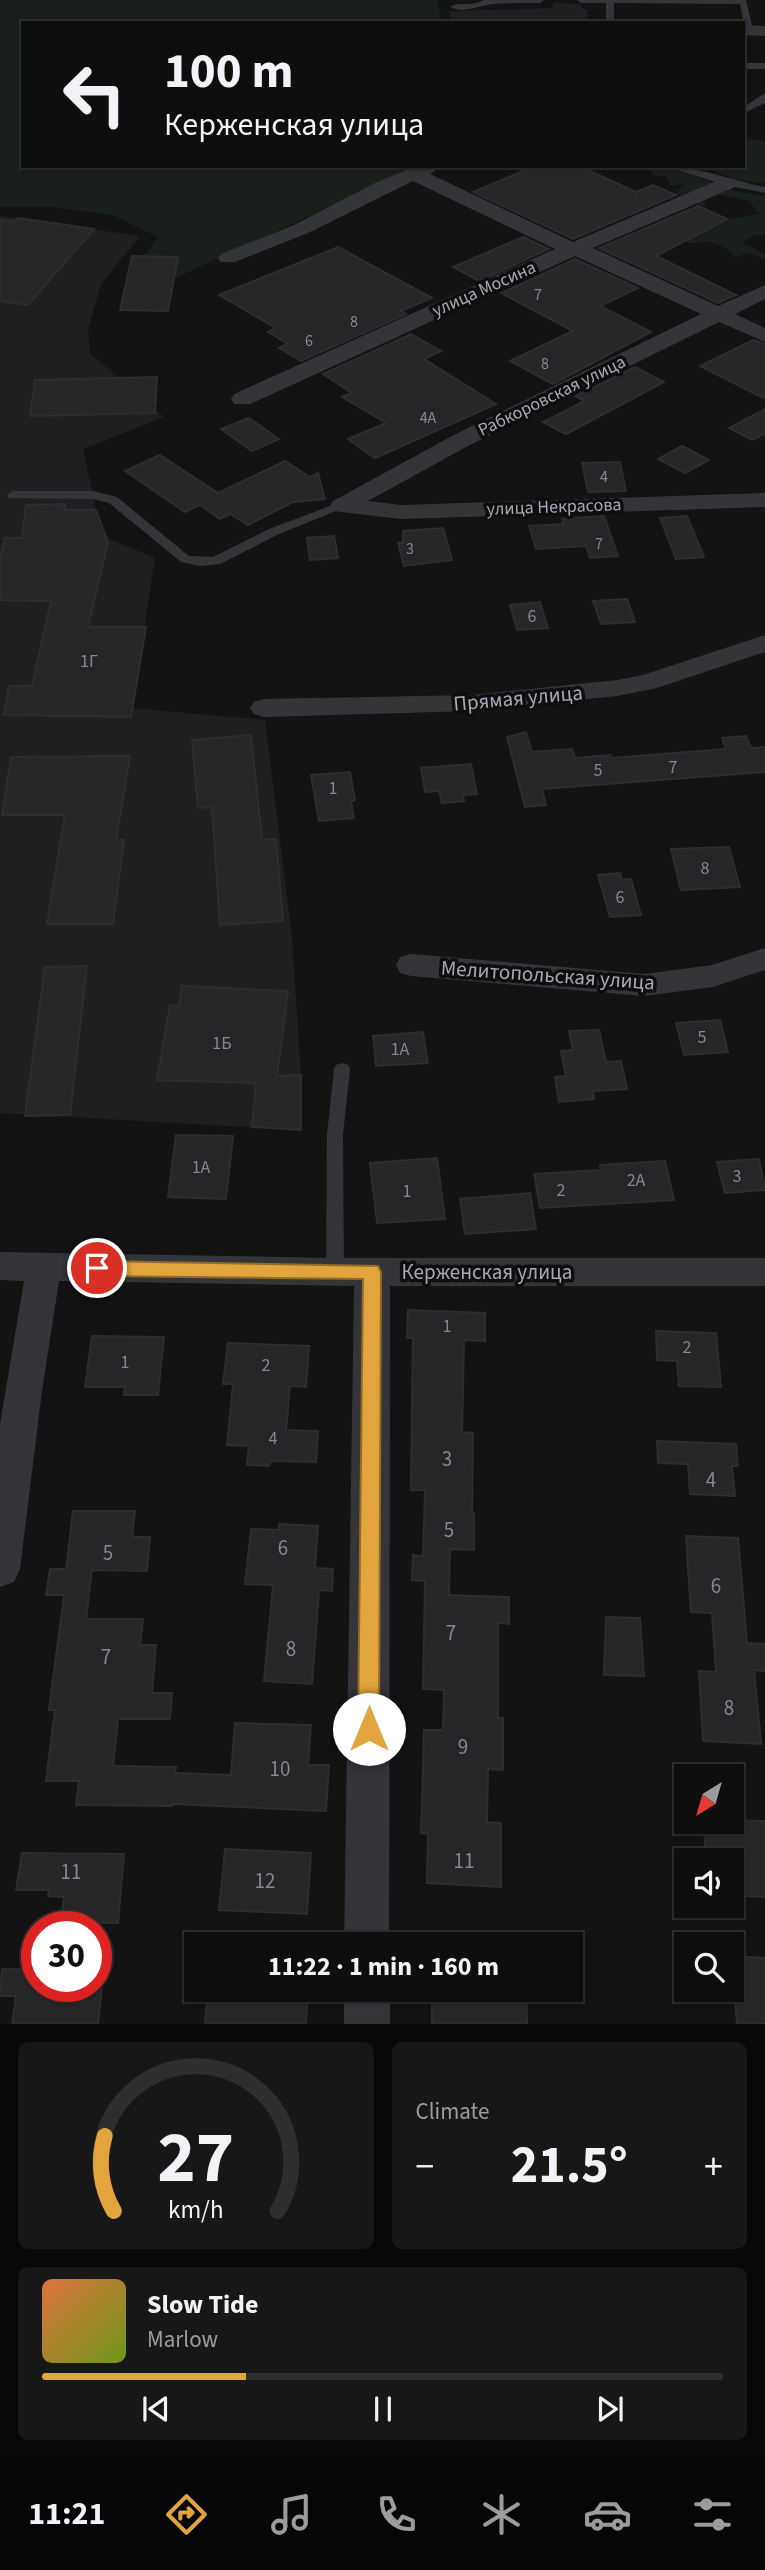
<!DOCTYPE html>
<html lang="en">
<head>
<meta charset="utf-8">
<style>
	:root { --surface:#0e0e0f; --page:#171718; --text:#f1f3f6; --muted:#9b9c9e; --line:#2e2e2f; --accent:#e2a43d }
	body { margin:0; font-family:"Source Sans 3",sans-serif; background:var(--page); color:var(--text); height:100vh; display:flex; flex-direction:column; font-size:26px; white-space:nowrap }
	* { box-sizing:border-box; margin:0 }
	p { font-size:23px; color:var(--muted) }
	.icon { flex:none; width:38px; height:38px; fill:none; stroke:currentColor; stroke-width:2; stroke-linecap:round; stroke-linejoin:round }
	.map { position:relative; height:2024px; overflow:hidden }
	.panel { display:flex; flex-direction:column; gap:18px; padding:18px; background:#080808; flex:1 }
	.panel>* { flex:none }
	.guide { position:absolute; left:21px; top:21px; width:724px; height:147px; border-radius:0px; box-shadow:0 2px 5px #0004,0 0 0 2px var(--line); background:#0e0e0f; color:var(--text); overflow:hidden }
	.needle { width:46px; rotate:217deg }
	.tools { position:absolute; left:674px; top:1764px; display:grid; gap:14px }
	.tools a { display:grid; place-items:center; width:70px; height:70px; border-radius:0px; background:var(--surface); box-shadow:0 2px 5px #0004,0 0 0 2px var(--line); font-size:35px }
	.speed { position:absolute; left:21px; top:1911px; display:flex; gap:14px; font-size:35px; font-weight:700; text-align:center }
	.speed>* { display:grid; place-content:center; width:91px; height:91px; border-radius:50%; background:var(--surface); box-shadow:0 2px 5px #0004,0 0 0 2px var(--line); line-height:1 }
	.speed .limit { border:10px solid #d22; background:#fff; color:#111 }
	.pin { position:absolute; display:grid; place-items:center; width:60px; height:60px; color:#fff; margin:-30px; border:4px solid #fff; border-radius:50%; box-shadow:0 2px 7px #0007 }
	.me { position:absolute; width:77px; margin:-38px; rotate:0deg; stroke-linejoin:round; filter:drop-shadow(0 0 5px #0008) }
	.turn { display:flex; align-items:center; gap:24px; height:147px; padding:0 28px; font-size:32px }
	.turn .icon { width:91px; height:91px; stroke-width:2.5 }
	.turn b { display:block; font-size:49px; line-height:60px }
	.big { font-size:52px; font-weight:700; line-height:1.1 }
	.panel .widget { flex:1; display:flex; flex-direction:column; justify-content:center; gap:10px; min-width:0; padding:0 24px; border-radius:10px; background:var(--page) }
	.panel .dial { align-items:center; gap:0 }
	.dial svg { height:182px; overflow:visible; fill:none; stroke:var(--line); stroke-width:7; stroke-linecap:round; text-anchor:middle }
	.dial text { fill:var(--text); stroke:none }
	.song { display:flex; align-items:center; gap:21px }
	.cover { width:84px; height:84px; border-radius:10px; background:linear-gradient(135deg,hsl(20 70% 55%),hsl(80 70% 35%)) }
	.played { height:7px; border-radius:4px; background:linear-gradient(90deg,var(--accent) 30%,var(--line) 30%) }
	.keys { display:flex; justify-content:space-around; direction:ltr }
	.heat { display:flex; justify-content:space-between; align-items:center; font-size:38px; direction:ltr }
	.panel .tiles { flex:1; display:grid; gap:18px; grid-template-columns:1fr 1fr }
	.widget:last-child { grid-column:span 2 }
	.trip { position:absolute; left:184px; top:1932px; width:399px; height:70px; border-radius:0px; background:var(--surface); box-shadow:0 2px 5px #0004,0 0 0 2px var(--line); font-weight:700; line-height:70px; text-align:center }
	.tabs { display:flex; height:112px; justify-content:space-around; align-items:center; background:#060606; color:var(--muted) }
	.tabs .icon { width:49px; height:49px }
	.tabs .active { color:var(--accent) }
	.tabs b { font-size:32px; color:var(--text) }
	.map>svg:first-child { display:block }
</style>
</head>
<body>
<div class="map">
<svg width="765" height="2024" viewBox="0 0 765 2024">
	<rect width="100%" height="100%" fill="#131314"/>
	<!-- built -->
	<g fill="#1f1f21">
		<polygon points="553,3 581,4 582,9 587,10 588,23 452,23 449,11 553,8"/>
		<polygon points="0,216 140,236 101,284 88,330 90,353 164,417 83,449 96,510 104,532 109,539 155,558 132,708 265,720 292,936 301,1075 301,1130 0,1113"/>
	</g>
	<!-- green -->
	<g fill="#191f1a">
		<polygon points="0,0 437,0 442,23 23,23 23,166 418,166 167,282 134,269 158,237 112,215 51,207 0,207"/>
		<polygon points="744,138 765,141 765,184 733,179 703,166 744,166"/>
		<path d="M635,166H669L735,191L765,196V235H755L742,242L765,254V260L748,253L736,257C729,251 721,243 710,242C697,240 697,247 681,240L693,226L759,214L749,201L699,191L695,195L707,204L701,206L676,193L684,185H670L665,176H655L649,170L635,169Z"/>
	</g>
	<!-- building -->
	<g fill="#262628" stroke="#2d2d30" stroke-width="2">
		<polygon points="535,166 579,166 636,192 653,185 676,195 573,239 473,192"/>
		<polygon points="698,206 727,219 656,256 736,295 718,303 599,248"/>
		<polygon points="18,218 94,229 28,305 0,301 0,220 14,222"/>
		<polygon points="523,237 549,249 479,281 453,267"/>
		<polygon points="338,247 432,298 401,311 406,314 301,361 279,348 288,344 268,332 276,328 219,295"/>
		<polygon points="132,256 178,257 168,311 120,310"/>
		<polygon points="575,259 638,288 600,306 651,332 553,384 510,361 573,331 501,293"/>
		<polygon points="411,334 441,351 424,359 496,404 375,458 348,439 386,423 342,397 352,393 323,374"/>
		<polygon points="753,340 765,344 765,399 700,366"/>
		<polygon points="635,367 664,382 566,434 543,422 585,401 575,396"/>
		<polygon points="157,377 155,413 30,416 35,380"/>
		<polygon points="765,409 765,434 752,440 729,428"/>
		<polygon points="249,418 279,439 252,451 221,429"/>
		<polygon points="682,446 709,460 685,473 658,459"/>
		<polygon points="160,455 218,493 285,461 310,477 318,473 325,499 293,502 248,525 230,514 220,519 200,505 185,512 125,471"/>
		<polygon points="620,462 626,491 588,492 582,463"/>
		<polygon points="65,504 64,510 96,510 108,542 88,627 146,627 131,717 4,715 9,686 32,686 51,601 0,600 0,558 5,538 22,538 26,505"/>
		<polygon points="604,516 618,556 590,558 586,546 536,549 529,526 564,524 562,519"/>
		<polygon points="687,516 704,557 676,559 660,518"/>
		<polygon points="443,528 452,560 404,566 398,543 403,543 403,531"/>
		<polygon points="334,536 338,558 310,560 307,538"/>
		<polygon points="627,599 635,622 601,624 593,601"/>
		<polygon points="540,602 548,628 517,630 510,605"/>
		<polygon points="526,732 532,752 572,749 575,758 610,755 611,758 726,749 722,738 746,736 751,748 765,747 765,772 542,789 546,805 525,807 507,737"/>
		<polygon points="251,735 262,840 276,839 283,921 220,925 212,807 198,808 192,740"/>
		<polygon points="130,756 116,840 124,840 113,924 47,924 65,815 2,815 11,757"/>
		<polygon points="471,764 477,794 463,795 464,801 442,803 439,791 425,792 421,768"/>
		<polygon points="350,772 355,800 351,801 354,818 319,821 311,775"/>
		<polygon points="729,847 740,887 681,890 671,849"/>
		<polygon points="620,873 622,880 631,879 641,915 610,917 598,875"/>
		<polygon points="87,966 70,1115 25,1116 45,967"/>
		<polygon points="182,986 288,991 277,1076 301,1075 301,1130 252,1127 256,1083 157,1080 170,1005 179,1006"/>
		<polygon points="720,1020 728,1052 684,1055 676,1023"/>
		<polygon points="599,1030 606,1062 621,1061 627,1089 593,1091 594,1099 559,1102 555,1077 566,1076 561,1051 573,1050 569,1031"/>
		<polygon points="423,1032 428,1063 376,1066 373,1036"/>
		<polygon points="176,1135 233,1136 226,1199 168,1197"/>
		<polygon points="437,1158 445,1219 377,1223 370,1163"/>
		<polygon points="759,1159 765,1190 725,1193 717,1162"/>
		<polygon points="665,1161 674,1200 540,1208 534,1174 601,1170 600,1165"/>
		<polygon points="530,1193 536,1229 465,1234 460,1199"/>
		<polygon points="408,1310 485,1313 485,1341 464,1340 462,1432 473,1433 472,1513 474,1513 474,1550 450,1549 449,1595 509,1597 509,1624 498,1623 498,1718 503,1718 503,1770 488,1769 487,1822 501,1823 501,1887 427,1883 428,1834 421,1833 424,1730 443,1730 444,1690 423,1689 425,1581 412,1580 413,1555 423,1556 425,1490 411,1490 413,1338 407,1338"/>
		<polygon points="656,1331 716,1333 721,1387 679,1386 677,1361 657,1360"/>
		<polygon points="92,1336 164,1337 158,1395 124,1395 125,1387 85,1387"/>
		<polygon points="228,1343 309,1346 306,1387 290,1386 286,1430 318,1431 316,1462 270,1461 269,1466 247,1465 249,1446 227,1445 233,1384 223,1384"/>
		<polygon points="657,1441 736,1444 738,1466 732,1466 735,1496 690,1494 688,1464 658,1463"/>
		<polygon points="73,1511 135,1511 132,1537 150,1537 147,1571 92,1570 86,1619 143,1619 140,1645 156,1645 152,1693 172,1693 170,1719 118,1719 113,1766 176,1767 175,1773 231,1775 235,1723 311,1725 308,1765 329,1765 326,1811 173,1804 172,1806 76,1805 79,1781 46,1781 55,1710 49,1710 64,1595 46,1595 50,1569 66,1569"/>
		<polygon points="279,1524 318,1526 315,1568 333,1569 332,1591 319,1590 312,1684 264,1681 273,1585 245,1584 251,1529 279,1530"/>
		<polygon points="686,1536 738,1538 747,1643 765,1644 765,1671 754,1670 761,1744 703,1741 699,1671 716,1672 712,1613 691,1612"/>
		<polygon points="606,1617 640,1618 644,1676 604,1675"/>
		<polygon points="732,1820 765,1821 765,1897 732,1895 732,1860 706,1860 704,1822 732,1822"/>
		<polygon points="225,1849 311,1853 307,1914 219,1910"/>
		<polygon points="22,1853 124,1854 118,1923 61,1922 64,1897 48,1896 49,1890 16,1890"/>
		<polygon points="732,1956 765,1958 765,2024 737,2024"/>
		<polygon points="2,1969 37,1970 37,1986 102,1986 98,2024 12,2024 16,1996 0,1996"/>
		<polygon points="208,1990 308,1990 306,2024 205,2024"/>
		<polygon points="432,1990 526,1990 527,2024 432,2024"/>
	</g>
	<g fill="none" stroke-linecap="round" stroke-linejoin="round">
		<!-- lane -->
		<g fill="#343539" fill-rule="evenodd">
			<path d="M483,0H544L540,3C525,3 509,3 494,4C480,5 464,14 450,7C459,1 474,7 483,0Z"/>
			<polygon points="577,0 746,0 753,30 749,33 745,30 740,4 614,3 614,23 606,23 606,3 581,3"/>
			<rect x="744" y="63" width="21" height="6"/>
			<polygon points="765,93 765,103 744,113 744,107"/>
			<path d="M665,166C697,166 733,181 765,187V193L725,185Z"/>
			<polygon points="13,491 93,491 117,497 189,556 213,557 269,529 338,503 346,503 348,506 277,535 220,564 200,566 181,562 109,503 93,499 9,498 7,495"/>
			<polygon points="342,1063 348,1065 350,1069 343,1135 344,1272 341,1277 335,1279 329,1277 326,1272 327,1135 334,1069 336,1065"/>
		</g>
		<!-- street -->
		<g fill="#343539" fill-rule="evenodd">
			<polygon points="744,25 765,26 765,36 744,35"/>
			<polygon points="416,166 442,166 430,174 573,242 721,179 735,179 738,183 735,187 593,248 718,306 765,285 765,299 735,314 765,328 765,342 719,322 468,446 368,501 401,505 765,493 765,507 401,519 333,511 330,506 333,501 452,436 701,314 575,256 250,404 234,404 231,399 234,394 555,249 413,181 308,233 235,262 221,262 218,258 221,254 294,225 375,183"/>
			<polygon points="765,635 765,652 657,688 617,696 471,711 264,717 254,714 250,708 254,702 264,699 471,695 617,680 643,675"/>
			<polygon points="765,948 765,970 713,987 644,996 411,976 400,973 396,965 400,957 411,954 644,974 712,965"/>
			<polygon points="0,1252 335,1258 765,1258 765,1286 390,1286 389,1944 344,1944 354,1286 59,1281 42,1391 20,1569 14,1582 0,1587 0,1424 24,1281 0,1280"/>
			<rect x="344" y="1990" width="46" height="34"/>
		</g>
	</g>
	<!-- route -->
	<polygon fill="#e2a43d" stroke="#936b28" stroke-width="2" points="97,1261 378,1266 381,1272 379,1729 376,1736 369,1739 361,1736 358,1729 363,1279 97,1276 91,1273 88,1268 91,1263"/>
	<g text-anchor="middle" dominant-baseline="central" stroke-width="7" stroke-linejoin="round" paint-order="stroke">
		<!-- far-number labels -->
		<g font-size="16" fill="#858890">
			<text x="538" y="295">7</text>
			<text x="354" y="322">8</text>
			<text x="309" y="341">6</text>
			<text x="545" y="364">8</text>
			<text x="428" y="418">4А</text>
			<text x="604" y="477">4</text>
			<text x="599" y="544">7</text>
			<text x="410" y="549">3</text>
		</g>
		<!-- far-street labels -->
		<g font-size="18" fill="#a6aab4" stroke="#0e0e0f">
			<text transform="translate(484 289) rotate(-24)">улица Мосина</text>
			<text transform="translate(552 396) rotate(-26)">Рабкоровская улица</text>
			<text transform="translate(554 507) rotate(-2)">улица Некрасова</text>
		</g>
		<!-- number labels -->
		<g font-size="18" fill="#858890">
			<text x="532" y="616">6</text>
			<text x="89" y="661">1Г</text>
			<text x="673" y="767">7</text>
			<text x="598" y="770">5</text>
			<text x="333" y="788">1</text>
			<text x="705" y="868">8</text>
			<text x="620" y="897">6</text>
			<text x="702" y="1037">5</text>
			<text x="222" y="1043">1Б</text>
			<text x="400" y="1049">1А</text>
			<text x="201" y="1167">1А</text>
			<text x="737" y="1176">3</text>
			<text x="636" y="1180">2А</text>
			<text x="561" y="1190">2</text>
			<text x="407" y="1191">1</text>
			<text x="447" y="1326">1</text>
			<text x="687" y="1347">2</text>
			<text x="125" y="1362">1</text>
			<text x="266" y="1365">2</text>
			<text x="273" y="1438">4</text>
		</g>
		<!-- street labels -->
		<g font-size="21" fill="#a6aab4" stroke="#0e0e0f">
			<text transform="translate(518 698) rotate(-5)">Прямая улица</text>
			<text transform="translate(548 975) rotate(4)">Мелитопольская улица</text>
			<text x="487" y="1272">Керженская улица</text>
		</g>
		<!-- near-number labels -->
		<g font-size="21" fill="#858890">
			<text x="447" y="1459">3</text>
			<text x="711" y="1480">4</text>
			<text x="449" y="1530">5</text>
			<text x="283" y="1548">6</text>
			<text x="108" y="1553">5</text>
			<text x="716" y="1586">6</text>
			<text x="451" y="1633">7</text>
			<text x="291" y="1649">8</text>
			<text x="106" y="1657">7</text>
			<text x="729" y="1708">8</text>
			<text x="463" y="1747">9</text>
			<text x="280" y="1769">10</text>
			<text x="464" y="1861">11</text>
			<text x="71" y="1872">11</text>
			<text x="265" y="1881">12</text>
		</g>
	</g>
</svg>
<div class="tools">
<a><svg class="needle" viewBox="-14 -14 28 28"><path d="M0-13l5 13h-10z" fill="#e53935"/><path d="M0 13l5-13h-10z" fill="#9b9c9e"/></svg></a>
<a><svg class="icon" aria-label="sound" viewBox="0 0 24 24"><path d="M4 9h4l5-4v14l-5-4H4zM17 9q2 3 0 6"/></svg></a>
<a><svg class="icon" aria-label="search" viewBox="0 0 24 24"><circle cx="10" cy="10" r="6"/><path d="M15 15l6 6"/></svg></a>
</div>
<div class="speed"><div class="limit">30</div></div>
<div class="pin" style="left:97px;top:1268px;background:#d93025"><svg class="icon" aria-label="arrive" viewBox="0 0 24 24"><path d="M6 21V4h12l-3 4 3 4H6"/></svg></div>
<svg class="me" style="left:369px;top:1729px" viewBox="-20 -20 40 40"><circle r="19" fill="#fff"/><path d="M0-13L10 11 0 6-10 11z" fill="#e2a43d"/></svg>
<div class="trip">11:22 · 1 min · 160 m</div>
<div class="guide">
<div class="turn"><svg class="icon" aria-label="left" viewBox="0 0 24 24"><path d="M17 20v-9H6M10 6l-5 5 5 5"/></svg><div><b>100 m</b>Керженская улица</div></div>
</div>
</div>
<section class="panel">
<div class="tiles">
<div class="widget dial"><svg viewBox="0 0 100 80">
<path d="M14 69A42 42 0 1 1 86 69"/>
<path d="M14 69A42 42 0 0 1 10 36" stroke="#e2a43d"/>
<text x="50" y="56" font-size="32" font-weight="700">27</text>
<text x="50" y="72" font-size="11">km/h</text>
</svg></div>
<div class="widget"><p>Climate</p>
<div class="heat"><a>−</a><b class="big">21.5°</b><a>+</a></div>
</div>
<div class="widget">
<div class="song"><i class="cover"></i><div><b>Slow Tide</b><p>Marlow</p></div></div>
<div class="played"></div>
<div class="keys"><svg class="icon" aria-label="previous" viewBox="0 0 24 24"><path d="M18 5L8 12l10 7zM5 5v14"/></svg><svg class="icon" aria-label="pause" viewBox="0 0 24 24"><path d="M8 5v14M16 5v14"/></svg><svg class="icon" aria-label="next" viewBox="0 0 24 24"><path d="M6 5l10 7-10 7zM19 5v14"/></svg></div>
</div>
</div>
</section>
<nav class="tabs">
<b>11:21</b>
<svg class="icon active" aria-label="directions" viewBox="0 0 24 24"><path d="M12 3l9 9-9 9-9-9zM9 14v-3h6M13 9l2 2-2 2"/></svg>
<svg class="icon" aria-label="music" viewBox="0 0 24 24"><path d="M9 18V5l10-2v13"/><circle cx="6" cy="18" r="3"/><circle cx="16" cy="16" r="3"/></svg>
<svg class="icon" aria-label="phone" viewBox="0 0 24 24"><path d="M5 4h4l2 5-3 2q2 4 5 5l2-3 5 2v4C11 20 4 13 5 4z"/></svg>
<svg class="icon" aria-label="climate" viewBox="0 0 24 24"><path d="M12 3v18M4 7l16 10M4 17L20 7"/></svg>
<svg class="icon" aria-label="car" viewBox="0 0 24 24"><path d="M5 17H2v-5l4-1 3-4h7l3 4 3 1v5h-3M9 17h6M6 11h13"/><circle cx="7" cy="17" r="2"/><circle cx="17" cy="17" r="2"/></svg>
<svg class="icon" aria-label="filters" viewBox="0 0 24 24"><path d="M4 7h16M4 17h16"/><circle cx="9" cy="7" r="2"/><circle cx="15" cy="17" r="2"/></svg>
</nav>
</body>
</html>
